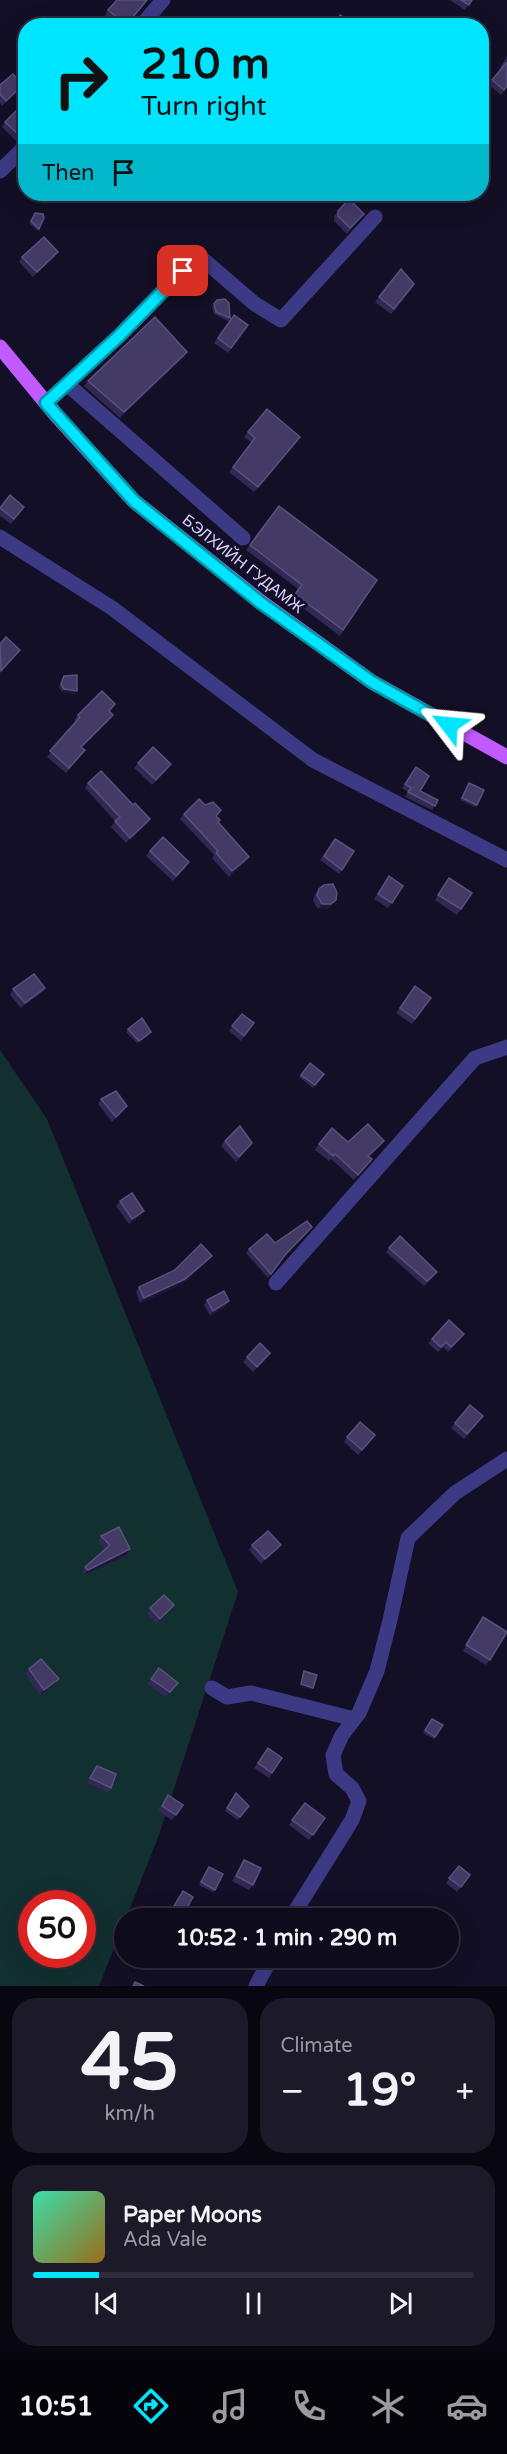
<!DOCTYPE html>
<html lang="en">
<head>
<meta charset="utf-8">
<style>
	:root { --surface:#0e0b1c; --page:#1c1929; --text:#f1f3f6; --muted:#9b9ba3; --line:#2e2b3b; --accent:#00e5ff }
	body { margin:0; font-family:"Varela Round",sans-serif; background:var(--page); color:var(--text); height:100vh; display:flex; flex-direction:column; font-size:22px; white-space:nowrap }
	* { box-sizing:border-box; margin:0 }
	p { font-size:20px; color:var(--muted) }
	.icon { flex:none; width:33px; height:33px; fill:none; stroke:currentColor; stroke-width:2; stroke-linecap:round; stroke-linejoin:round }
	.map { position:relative; height:1986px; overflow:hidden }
	.details { display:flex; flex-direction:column; gap:12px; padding:12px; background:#08060f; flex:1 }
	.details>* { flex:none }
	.guide { position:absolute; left:18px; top:18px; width:471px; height:183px; border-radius:24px; box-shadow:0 6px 24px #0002,0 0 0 2px var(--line); background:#00e5ff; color:#111; overflow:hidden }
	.speed { position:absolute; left:18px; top:1890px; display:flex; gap:12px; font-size:30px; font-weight:700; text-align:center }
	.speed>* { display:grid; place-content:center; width:78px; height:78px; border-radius:50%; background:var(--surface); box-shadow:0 6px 24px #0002,0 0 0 2px var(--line); line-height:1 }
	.speed .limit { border:9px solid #d22; background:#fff; color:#111 }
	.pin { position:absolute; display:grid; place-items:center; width:51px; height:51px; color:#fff; margin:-26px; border-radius:12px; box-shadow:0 3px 9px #0006 }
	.me { position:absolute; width:66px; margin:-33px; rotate:299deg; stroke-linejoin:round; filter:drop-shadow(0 0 4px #0008) }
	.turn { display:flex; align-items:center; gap:21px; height:126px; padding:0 24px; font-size:27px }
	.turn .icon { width:78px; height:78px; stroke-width:2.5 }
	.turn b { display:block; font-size:42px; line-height:51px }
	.then { display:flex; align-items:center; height:57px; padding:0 24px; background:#0003; gap:12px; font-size:22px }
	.big { font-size:45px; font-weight:700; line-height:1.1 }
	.details .card { flex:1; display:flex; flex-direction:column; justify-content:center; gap:9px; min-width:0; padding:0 21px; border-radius:24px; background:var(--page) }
	.details .dial { align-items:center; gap:0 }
	.dial b { font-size:78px; line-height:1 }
	.song { display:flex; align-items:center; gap:18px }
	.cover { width:72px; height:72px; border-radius:9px; background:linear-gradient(135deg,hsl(160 70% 55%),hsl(40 70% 35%)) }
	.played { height:6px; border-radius:3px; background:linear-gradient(90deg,var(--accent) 15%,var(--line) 15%) }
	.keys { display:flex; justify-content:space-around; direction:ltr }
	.heat { display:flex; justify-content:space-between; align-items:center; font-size:33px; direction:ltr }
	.details .tiles { flex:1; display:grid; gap:12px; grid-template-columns:1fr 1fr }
	.card:last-child { grid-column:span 2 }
	.trip { position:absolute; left:114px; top:1908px; width:345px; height:60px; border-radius:30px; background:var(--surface); box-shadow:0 6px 24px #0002,0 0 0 2px var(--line); font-weight:700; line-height:60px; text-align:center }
	.tab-bar { display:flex; height:96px; justify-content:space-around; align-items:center; background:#06040b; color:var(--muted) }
	.tab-bar .icon { width:42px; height:42px }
	.tab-bar .current { color:var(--accent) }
	.tab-bar b { font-size:27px; color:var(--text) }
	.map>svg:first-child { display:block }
</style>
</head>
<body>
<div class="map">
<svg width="507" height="1986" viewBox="0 0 507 1986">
	<rect width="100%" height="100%" fill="#130f26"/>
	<!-- green -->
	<path fill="#12302f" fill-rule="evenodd" d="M0,1050L47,1119L238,1592L159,1835L99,1986H0ZM32,1904H82V1954H32Z"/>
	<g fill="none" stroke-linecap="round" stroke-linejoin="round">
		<!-- minor -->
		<g stroke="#3d3a85" stroke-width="15">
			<polyline points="141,26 163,0"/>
			<polyline points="0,171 26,146"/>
			<polyline points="67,384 243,538"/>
			<polyline points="46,403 119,336 198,255 255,304 281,320 375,217"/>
			<polyline points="0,537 112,608 313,760 507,860"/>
			<polyline points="276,1283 475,1058 507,1047"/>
			<polyline points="212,1688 227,1697 251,1693 354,1719"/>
			<polyline points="291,1918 352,1820 359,1801 352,1788 336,1774 333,1755 342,1735 359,1713 377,1671 390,1620 408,1538 455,1493 507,1459"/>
			<polyline points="256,1986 271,1958"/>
		</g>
		<!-- major -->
		<polyline stroke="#c25bff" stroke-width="15" points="0,347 56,415 134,501 261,602 372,682 507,757"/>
	</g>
	<!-- wall -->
	<g fill="#312854">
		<polygon points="148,0 127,26 117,26 105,15 108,10"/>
		<polygon points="450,0 472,0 465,10"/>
		<polygon points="507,56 507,87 501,95 489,85 502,67 499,70"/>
		<polygon points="0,85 23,85 19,90 2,106 0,103"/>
		<polygon points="5,122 26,133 17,142 2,127"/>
		<polygon points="338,211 364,214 347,234 334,221 334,216"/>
		<polygon points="35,213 39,229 38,231 29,223"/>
		<polygon points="22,257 54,257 33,277 19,262"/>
		<polygon points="411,289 391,314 375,302 379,297"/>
		<polygon points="217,300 230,318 228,321 214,314 212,307"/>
		<polygon points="234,315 248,325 228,353 214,343"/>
		<polygon points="187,352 184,357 120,418 84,386 88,381"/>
		<polygon points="248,432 300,437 254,492 229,472 252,443 244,437"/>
		<polygon points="279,506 377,580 340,636 291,599 298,589 246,550"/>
		<polygon points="24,507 11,524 0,516 0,509"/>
		<polygon points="64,676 75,694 62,692 59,687"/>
		<polygon points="111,710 110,712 109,720 82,747 81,755 66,773 47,757 76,722 74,720 78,715"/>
		<polygon points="138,763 171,764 152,785 134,768"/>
		<polygon points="416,767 420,791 435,806 432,810 405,797 408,792 402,788"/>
		<polygon points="88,783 150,819 147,824 126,843 111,827 115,821 85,788"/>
		<polygon points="469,783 477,805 475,807 460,800"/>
		<polygon points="184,814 217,817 218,822 249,857 245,862 229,877 212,858 214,855 180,819"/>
		<polygon points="335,839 354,851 339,874 320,860"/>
		<polygon points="150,851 186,867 173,881 146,856"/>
		<polygon points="389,876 403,886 388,908 374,899"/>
		<polygon points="449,878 472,893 457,915 435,900"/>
		<polygon points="319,889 336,900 327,909 318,909 313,901 315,894"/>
		<polygon points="415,986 431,998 412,1024 396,1013"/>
		<polygon points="45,988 41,993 21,1008 10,995 13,989"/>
		<polygon points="242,1014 254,1023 241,1041 229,1031"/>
		<polygon points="128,1029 149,1035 137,1043 126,1032"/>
		<polygon points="310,1063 324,1074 313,1088 299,1077"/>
		<polygon points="101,1099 124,1111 112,1122 98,1104"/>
		<polygon points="225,1141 252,1143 236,1162 221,1146"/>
		<polygon points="384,1141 380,1147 369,1157 368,1164 354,1180 331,1159 329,1161 315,1150 319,1144 348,1142"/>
		<polygon points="120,1201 141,1216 129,1224 116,1206"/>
		<polygon points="308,1232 282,1259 268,1278 246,1253 249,1249 275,1243"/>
		<polygon points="389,1248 437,1272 434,1276 424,1286 386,1252"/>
		<polygon points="208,1261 182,1284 140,1303 136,1292 139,1287"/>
		<polygon points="207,1300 226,1306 210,1316 204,1305"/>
		<polygon points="432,1339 460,1339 448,1352 443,1347 438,1352 428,1343"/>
		<polygon points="247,1357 267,1358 253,1372 243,1362"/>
		<polygon points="479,1421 464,1439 451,1428 455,1423"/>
		<polygon points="375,1435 358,1455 344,1442 347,1437"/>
		<polygon points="101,1536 130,1549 127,1555 84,1575 82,1572 85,1567 105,1549 98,1541"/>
		<polygon points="252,1545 281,1545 277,1550 261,1564 249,1550"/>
		<polygon points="150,1608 170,1610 157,1624 147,1614"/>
		<polygon points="480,1622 490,1660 486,1665 463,1651"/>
		<polygon points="159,1668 178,1683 166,1697 147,1684"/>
		<polygon points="29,1669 59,1679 55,1684 40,1695 25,1674"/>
		<polygon points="432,1719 443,1725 434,1739 423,1733"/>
		<polygon points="268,1748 282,1758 269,1778 254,1768"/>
		<polygon points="97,1766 111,1788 108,1793 87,1783"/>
		<polygon points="236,1793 249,1806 238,1820 225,1811"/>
		<polygon points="168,1795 183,1805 172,1820 158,1811"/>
		<polygon points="305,1803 325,1818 309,1840 289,1825"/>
		<polygon points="244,1860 253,1885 249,1890 232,1881"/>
		<polygon points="459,1866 470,1875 457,1892 446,1883"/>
		<polygon points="209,1867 215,1890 213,1892 199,1885"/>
		<polygon points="183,1891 193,1897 182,1915 172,1909"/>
	</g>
	<!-- shaded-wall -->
	<g fill="#1d163a">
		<polygon points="23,85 19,90 2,106 6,101"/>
		<polygon points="58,252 54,257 33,277 37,272"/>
		<polygon points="187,352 184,357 120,418 124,412"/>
		<polygon points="64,689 77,691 75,694 62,692"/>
		<polygon points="113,715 109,720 77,752 81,747"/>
		<polygon points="150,819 147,824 126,843 130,838"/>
		<polygon points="249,857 245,862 229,877 232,871"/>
		<polygon points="336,900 327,909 318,909 322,904"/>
		<polygon points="45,988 41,993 21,1008 25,1003"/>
		<polygon points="127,1106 124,1111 112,1122 116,1117"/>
		<polygon points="384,1141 380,1147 364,1161 368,1156"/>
		<polygon points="144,1211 141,1216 129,1224 132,1219"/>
		<polygon points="212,1256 208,1261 182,1284 140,1303 144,1298"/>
		<polygon points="229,1301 226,1306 210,1316 213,1311"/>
		<polygon points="270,1353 267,1358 253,1372 257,1367"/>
		<polygon points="281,1545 277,1550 261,1564 265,1559"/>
		<polygon points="130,1549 127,1555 84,1575 88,1570"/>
		<polygon points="174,1605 170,1610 157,1624 160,1619"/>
		<polygon points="59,1679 55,1684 40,1695 44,1690"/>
		<polygon points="301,1684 313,1688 312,1690 299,1687"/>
		<polygon points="406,1958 412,1958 410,1960 405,1960"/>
	</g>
	<!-- building -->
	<g fill="#433a66" stroke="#5a527e" stroke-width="1.5">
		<polygon points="117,0 147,0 126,25 108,10"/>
		<polygon points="461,0 472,0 469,5"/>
		<polygon points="340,15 356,25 356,26 334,26"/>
		<polygon points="54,20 60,26 49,26"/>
		<polygon points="506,63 507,63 507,86 504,90 492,80"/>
		<polygon points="13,74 23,85 6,101 0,94 0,85"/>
		<polygon points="21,106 26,110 26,131 20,136 5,122"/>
		<polygon points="349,199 364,214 350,228 338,216 338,211"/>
		<polygon points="35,213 43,214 44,218 39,229 31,221"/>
		<polygon points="44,237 58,252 37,272 22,257"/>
		<polygon points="401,269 414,284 394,309 379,297"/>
		<polygon points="225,299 229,303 230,318 216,312 214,304 217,300"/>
		<polygon points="234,315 248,325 231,348 218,338"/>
		<polygon points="155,317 187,352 124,412 88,381"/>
		<polygon points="267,409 300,437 258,487 233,467 255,438 248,432"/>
		<polygon points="10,495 24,507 14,519 0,508"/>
		<polygon points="279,506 377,580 343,630 295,594 302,585 250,545"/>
		<polygon points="6,637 20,650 1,671 0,644"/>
		<polygon points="77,675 77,691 64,689 61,684 64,676"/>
		<polygon points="102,691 115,704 109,711 113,715 81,747 85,750 69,768 50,751 80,717 78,715"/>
		<polygon points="153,747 171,764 156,780 138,763"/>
		<polygon points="416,767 429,776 420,791 438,800 435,806 408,792 411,788 405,784"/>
		<polygon points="101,771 133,805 135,803 150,819 130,838 115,821 120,817 88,783"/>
		<polygon points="469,783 484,790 477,805 462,798"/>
		<polygon points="199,799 205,805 213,802 221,810 216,816 220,820 218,822 249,857 232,871 216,853 218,851 184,814"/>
		<polygon points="163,837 189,862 176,876 150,851"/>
		<polygon points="335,839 354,851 342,870 324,856"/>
		<polygon points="389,876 403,886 392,903 378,894"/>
		<polygon points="449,878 472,893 461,909 438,895"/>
		<polygon points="333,884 337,893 336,900 331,904 322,904 317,895 319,889 324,885"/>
		<polygon points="34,974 45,988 25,1003 13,989"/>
		<polygon points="415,986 431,998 415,1019 400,1008"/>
		<polygon points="242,1014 254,1023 244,1036 232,1026"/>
		<polygon points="142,1018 151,1032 139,1041 128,1029"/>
		<polygon points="310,1063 324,1074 315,1085 301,1075"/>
		<polygon points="116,1091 127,1106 116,1117 101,1099"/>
		<polygon points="368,1124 384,1141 368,1156 372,1159 358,1175 335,1154 333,1156 319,1144 332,1128 348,1142"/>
		<polygon points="240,1126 252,1143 239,1157 225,1141"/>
		<polygon points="132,1193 144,1211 132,1219 120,1201"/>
		<polygon points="307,1221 312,1227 285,1255 271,1274 249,1249 267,1234 275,1243"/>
		<polygon points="400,1236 437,1272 427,1281 389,1248"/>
		<polygon points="201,1244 212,1256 185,1279 144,1298 139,1287 175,1270"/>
		<polygon points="224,1291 229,1301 213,1311 207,1300"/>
		<polygon points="449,1320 464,1334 451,1347 446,1342 441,1347 432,1339"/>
		<polygon points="260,1343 270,1353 257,1367 247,1357"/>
		<polygon points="470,1405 483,1416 467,1434 455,1423"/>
		<polygon points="360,1422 375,1435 362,1450 347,1437"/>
		<polygon points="119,1527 130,1549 88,1570 85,1567 110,1545 101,1536"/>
		<polygon points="268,1531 281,1545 265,1559 252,1545"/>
		<polygon points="164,1595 174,1605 160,1619 150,1608"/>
		<polygon points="483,1617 507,1632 490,1660 466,1645"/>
		<polygon points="41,1659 59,1679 44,1690 29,1669"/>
		<polygon points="159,1668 178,1683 170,1692 151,1679"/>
		<polygon points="304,1671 317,1675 313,1688 301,1684"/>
		<polygon points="432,1719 443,1725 435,1737 425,1730"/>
		<polygon points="268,1748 282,1758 272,1773 258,1763"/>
		<polygon points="97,1766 116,1774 111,1788 90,1778"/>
		<polygon points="236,1793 249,1806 240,1817 227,1808"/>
		<polygon points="168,1795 183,1805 176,1815 162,1806"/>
		<polygon points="305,1803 325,1818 313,1835 292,1820"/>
		<polygon points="244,1860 261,1868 253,1885 236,1876"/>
		<polygon points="459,1866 470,1875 461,1887 449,1878"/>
		<polygon points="209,1867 223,1874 215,1890 201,1882"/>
		<polygon points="183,1891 193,1897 184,1913 174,1906"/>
		<polygon points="135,1982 144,1986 133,1986"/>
	</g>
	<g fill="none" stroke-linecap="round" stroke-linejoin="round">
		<defs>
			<polyline id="route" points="183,271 119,336 46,403 134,501 261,603 372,682 449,725"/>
		</defs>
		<!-- route casing -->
		<use href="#route" stroke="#0095a6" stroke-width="15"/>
		<!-- route -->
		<use href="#route" stroke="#00e5ff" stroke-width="10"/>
	</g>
	<g text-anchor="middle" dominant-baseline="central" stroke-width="6" stroke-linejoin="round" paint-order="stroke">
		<!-- street labels -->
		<g font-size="16" fill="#d9d4ff" stroke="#130f26">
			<text transform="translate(243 564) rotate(38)">БЭЛХИЙН ГУДАМЖ</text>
		</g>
	</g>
</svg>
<div class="speed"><div class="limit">50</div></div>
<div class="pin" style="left:183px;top:271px;background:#d93025"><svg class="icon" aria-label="arrive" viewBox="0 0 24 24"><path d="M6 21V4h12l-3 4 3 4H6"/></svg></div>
<svg class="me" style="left:449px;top:725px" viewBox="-20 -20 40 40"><path d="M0-17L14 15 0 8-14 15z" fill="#00e5ff" stroke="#fff" stroke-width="4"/></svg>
<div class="trip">10:52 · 1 min · 290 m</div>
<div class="guide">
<div class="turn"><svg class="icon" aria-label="right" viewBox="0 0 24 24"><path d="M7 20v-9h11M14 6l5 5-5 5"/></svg><div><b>210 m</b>Turn right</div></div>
<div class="then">Then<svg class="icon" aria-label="arrive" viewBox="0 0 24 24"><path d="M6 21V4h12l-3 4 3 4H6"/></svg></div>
</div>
</div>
<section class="details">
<div class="tiles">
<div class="card dial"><b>45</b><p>km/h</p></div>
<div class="card"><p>Climate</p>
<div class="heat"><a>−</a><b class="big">19°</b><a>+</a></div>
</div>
<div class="card">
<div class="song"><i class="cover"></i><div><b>Paper Moons</b><p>Ada Vale</p></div></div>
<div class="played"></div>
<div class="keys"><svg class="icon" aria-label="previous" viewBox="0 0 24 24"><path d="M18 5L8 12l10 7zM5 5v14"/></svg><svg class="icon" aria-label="pause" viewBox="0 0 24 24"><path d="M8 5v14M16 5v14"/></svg><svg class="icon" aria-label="next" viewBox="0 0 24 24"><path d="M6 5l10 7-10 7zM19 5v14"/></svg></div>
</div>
</div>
</section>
<nav class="tab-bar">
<b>10:51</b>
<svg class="icon current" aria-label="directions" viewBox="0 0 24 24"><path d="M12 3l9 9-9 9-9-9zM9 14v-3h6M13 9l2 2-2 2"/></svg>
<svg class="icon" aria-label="music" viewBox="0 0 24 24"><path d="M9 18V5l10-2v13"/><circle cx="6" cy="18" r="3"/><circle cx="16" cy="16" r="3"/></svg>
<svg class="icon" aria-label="phone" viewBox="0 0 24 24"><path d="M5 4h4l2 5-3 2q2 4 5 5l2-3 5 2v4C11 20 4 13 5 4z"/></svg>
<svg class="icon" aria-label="climate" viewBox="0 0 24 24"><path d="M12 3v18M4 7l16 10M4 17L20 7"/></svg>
<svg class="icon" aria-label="car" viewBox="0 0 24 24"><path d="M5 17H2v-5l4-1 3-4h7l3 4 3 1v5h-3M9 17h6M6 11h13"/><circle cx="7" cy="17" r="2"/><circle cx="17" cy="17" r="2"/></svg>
</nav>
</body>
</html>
